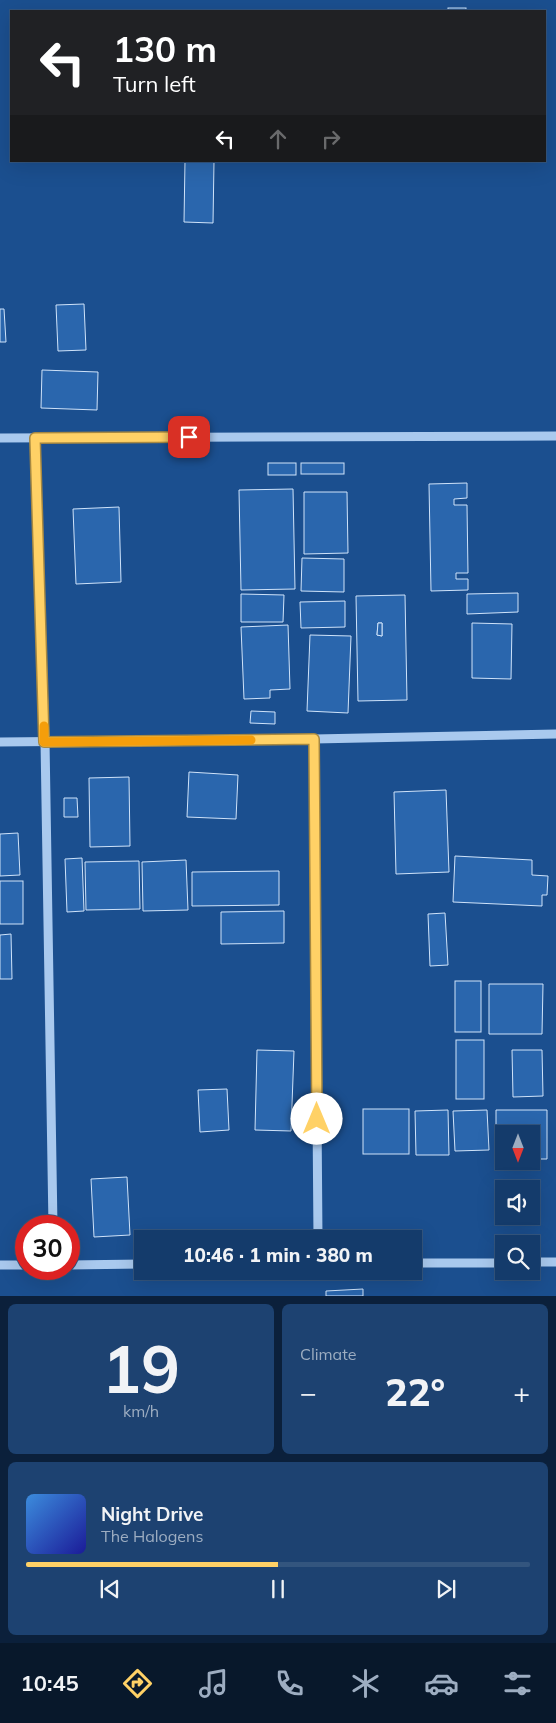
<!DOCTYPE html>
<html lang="en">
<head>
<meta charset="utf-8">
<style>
	:root { --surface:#143b6b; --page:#1d4271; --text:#f1f3f6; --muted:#9dadc1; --line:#33557e; --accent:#ffd166 }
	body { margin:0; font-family:Mulish,sans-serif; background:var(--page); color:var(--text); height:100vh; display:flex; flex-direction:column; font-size:19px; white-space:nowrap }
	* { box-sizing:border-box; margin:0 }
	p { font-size:16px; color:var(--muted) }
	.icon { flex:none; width:28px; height:28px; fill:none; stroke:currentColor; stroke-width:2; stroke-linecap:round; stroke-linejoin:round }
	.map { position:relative; height:1296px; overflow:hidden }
	.drawer { display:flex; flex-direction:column; gap:8px; padding:8px; background:#0b203b; flex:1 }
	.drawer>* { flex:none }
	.hud { position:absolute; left:10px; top:10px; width:536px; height:152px; border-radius:0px; box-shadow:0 5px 20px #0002,0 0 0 1px var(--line); background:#202124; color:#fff; overflow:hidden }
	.needle { width:32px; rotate:180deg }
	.fabs { position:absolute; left:495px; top:1125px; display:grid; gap:10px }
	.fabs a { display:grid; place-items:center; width:45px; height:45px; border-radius:0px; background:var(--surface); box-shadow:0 5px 20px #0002,0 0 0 1px var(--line); font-size:25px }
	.speed { position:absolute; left:15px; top:1215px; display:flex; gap:10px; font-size:25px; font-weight:700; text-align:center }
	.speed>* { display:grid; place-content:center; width:65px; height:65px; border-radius:50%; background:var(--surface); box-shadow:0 5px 20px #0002,0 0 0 1px var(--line); line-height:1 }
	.speed .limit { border:8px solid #d22; background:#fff; color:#111 }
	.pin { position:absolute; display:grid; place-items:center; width:42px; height:42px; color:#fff; margin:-21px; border-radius:10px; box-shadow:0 2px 8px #0006 }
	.me { position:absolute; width:55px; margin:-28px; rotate:0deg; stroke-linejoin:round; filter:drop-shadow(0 0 4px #0008) }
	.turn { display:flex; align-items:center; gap:18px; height:105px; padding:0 20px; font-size:22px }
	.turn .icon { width:65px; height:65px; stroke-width:2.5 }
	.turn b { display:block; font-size:35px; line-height:42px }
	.lanes { display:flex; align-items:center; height:48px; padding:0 20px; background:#0003; justify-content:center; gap:25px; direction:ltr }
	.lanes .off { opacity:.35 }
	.big { font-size:38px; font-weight:800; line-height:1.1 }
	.drawer .card { flex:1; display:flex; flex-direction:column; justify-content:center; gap:8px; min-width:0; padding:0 18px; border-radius:8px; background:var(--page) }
	.drawer .dial { align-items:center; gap:0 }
	.dial b { font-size:65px; line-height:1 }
	.song { display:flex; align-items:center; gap:15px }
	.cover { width:60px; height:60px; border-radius:8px; background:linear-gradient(135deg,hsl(210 70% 55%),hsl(240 70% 35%)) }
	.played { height:5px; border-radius:2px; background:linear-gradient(90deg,var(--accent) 50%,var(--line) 50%) }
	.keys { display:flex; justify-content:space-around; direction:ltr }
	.heat { display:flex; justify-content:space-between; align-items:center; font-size:28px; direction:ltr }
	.drawer .tiles { flex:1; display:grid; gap:8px; grid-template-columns:1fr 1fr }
	.card:last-child { grid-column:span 2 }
	.trip { position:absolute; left:134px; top:1230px; width:288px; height:50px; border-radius:0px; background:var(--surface); box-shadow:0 5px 20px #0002,0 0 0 1px var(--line); font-weight:800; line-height:50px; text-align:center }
	.dock { display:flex; height:80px; justify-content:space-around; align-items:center; background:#08182b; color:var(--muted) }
	.dock .icon { width:35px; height:35px }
	.dock .on { color:var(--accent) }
	.dock b { font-size:22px; color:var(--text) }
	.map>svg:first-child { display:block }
</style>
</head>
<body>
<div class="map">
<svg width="556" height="1296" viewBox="0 0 556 1296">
	<rect width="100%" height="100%" fill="#1b4f8f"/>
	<!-- building -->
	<g fill="#2a66ad" stroke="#cfe3fa" fill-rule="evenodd">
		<rect x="448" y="8" width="18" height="3"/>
		<polygon points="185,161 214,161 213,223 184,222"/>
		<polygon points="84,304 86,350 58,351 56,305"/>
		<polygon points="0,309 4,309 6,342 0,342"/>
		<polygon points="42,370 98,372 97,410 41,408"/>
		<rect x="268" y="463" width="28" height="12"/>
		<rect x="301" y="463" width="43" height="11"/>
		<polygon points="467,483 467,498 454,499 454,505 467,505 468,573 456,573 456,579 468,579 468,590 431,591 429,484"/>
		<polygon points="293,489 295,589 241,590 239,490"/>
		<polygon points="304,492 347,492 348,553 304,554"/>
		<polygon points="119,507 121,582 76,584 73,509"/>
		<polygon points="302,558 344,559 344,592 301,591"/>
		<polygon points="518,593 518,612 467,614 467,594"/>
		<polygon points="241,594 284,595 283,622 241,622"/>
		<path d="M405,595L407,700L358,701L356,596ZM378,623H382V636L377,635Z"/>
		<polygon points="345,601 345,627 301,628 300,602"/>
		<polygon points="378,623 382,623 382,636 377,635"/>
		<polygon points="472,623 512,624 511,679 472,678"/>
		<polygon points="288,625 290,689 270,690 270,698 244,699 241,627"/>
		<polygon points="310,635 351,636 348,713 307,711"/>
		<polygon points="251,711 275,712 275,724 250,723"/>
		<polygon points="189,772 238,775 236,819 187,817"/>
		<polygon points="129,777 130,846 90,847 89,778"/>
		<polygon points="446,790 449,872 396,874 394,792"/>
		<polygon points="64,798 77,798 78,817 64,817"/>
		<polygon points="18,833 20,875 0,876 0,834"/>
		<polygon points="455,856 532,860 532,875 548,876 547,895 542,895 542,906 453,902"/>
		<polygon points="82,858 84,911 67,912 65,859"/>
		<polygon points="186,860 188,910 143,911 142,862"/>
		<polygon points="139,861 140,909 86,910 85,862"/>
		<polygon points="279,871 279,905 192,906 192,872"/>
		<rect x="0" y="881" width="23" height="43"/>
		<polygon points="284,911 284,943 221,944 221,912"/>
		<polygon points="445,913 448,965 430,966 428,914"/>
		<polygon points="11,934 12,979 0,979 0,935"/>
		<rect x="455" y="981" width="26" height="51"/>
		<polygon points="489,984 543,984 542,1034 489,1034"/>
		<rect x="456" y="1040" width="28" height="59"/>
		<polygon points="257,1050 294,1051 291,1131 255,1130"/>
		<polygon points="512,1050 542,1050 543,1096 513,1097"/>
		<polygon points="227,1089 229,1130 200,1132 198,1090"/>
		<rect x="363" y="1109" width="46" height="45"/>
		<polygon points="448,1110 449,1155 416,1155 415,1111"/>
		<polygon points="487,1110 489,1150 455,1151 453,1111"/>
		<polygon points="496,1110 547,1110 547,1159 531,1159 531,1134 504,1134 504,1159 496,1159"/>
		<polygon points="127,1177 130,1235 94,1237 91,1179"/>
		<polygon points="363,1289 363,1296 326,1296 326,1291"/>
	</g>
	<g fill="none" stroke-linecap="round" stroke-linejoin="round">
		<!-- minor -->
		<g stroke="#a9c9ee" stroke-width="9">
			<polyline points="0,438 556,436"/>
			<polyline points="35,438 45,741 53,1226"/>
			<polyline points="314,739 318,1239"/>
			<polyline points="0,742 314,739 556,734"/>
			<polyline points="531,1262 556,1262"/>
			<polyline points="412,1263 504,1263"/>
			<polyline points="0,1265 26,1265"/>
			<polyline points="69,1265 142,1264"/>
		</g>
	</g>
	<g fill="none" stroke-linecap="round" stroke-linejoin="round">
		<defs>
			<polyline id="route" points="189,437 35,438 44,742 314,739 317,1119"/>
		</defs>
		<!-- route casing -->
		<use href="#route" stroke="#a68842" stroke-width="12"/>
		<!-- route -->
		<use href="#route" stroke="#ffd166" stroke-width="9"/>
		<!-- slow -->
		<polyline stroke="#f59e0b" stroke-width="9" points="44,726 44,742 251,740"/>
	</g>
</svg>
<div class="fabs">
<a><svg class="needle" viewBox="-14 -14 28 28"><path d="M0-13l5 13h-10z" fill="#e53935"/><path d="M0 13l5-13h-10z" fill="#9dadc1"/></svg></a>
<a><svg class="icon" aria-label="sound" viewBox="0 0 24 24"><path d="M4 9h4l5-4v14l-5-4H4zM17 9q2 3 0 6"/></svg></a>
<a><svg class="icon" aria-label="search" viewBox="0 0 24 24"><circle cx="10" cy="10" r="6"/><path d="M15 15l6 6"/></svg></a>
</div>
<div class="speed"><div class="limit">30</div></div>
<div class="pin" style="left:189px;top:437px;background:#d93025"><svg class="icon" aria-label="arrive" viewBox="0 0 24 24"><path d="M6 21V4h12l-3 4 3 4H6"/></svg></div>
<svg class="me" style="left:317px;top:1119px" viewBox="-20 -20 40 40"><circle r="19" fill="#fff"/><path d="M0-13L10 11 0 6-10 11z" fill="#ffd166"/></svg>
<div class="trip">10:46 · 1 min · 380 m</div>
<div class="hud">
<div class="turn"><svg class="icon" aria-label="left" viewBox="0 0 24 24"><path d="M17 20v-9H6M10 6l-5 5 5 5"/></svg><div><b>130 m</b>Turn left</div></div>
<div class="lanes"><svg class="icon" aria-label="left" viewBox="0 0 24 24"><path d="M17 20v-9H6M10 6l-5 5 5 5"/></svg><svg class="icon off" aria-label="ahead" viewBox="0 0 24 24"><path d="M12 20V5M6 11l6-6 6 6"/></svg><svg class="icon off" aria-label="right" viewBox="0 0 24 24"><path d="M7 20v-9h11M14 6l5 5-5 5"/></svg></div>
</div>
</div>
<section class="drawer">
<div class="tiles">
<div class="card dial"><b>19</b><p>km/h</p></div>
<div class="card"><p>Climate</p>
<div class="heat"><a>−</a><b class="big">22°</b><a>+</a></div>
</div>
<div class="card">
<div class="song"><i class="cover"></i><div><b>Night Drive</b><p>The Halogens</p></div></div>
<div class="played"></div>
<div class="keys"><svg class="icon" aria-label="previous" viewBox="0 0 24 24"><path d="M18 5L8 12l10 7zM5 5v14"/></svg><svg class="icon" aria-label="pause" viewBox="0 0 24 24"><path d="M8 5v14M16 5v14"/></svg><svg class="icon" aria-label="next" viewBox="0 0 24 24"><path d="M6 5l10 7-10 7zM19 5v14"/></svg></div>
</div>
</div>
</section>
<nav class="dock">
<b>10:45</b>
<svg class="icon on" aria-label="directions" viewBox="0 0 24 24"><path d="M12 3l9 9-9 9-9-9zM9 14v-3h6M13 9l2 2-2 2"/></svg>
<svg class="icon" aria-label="music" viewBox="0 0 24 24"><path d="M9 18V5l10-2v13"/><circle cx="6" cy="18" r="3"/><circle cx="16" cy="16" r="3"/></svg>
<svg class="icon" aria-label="phone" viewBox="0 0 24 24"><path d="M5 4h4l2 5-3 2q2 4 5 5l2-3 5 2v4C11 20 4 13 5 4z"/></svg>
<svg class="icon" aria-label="climate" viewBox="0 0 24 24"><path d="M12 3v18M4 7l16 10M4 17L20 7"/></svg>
<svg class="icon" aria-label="car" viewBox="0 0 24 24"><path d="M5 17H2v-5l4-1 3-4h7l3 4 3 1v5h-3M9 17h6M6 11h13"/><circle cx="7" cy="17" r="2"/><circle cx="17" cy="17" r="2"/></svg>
<svg class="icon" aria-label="filters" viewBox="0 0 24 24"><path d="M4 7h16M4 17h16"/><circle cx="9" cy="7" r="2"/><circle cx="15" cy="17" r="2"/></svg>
</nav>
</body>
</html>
